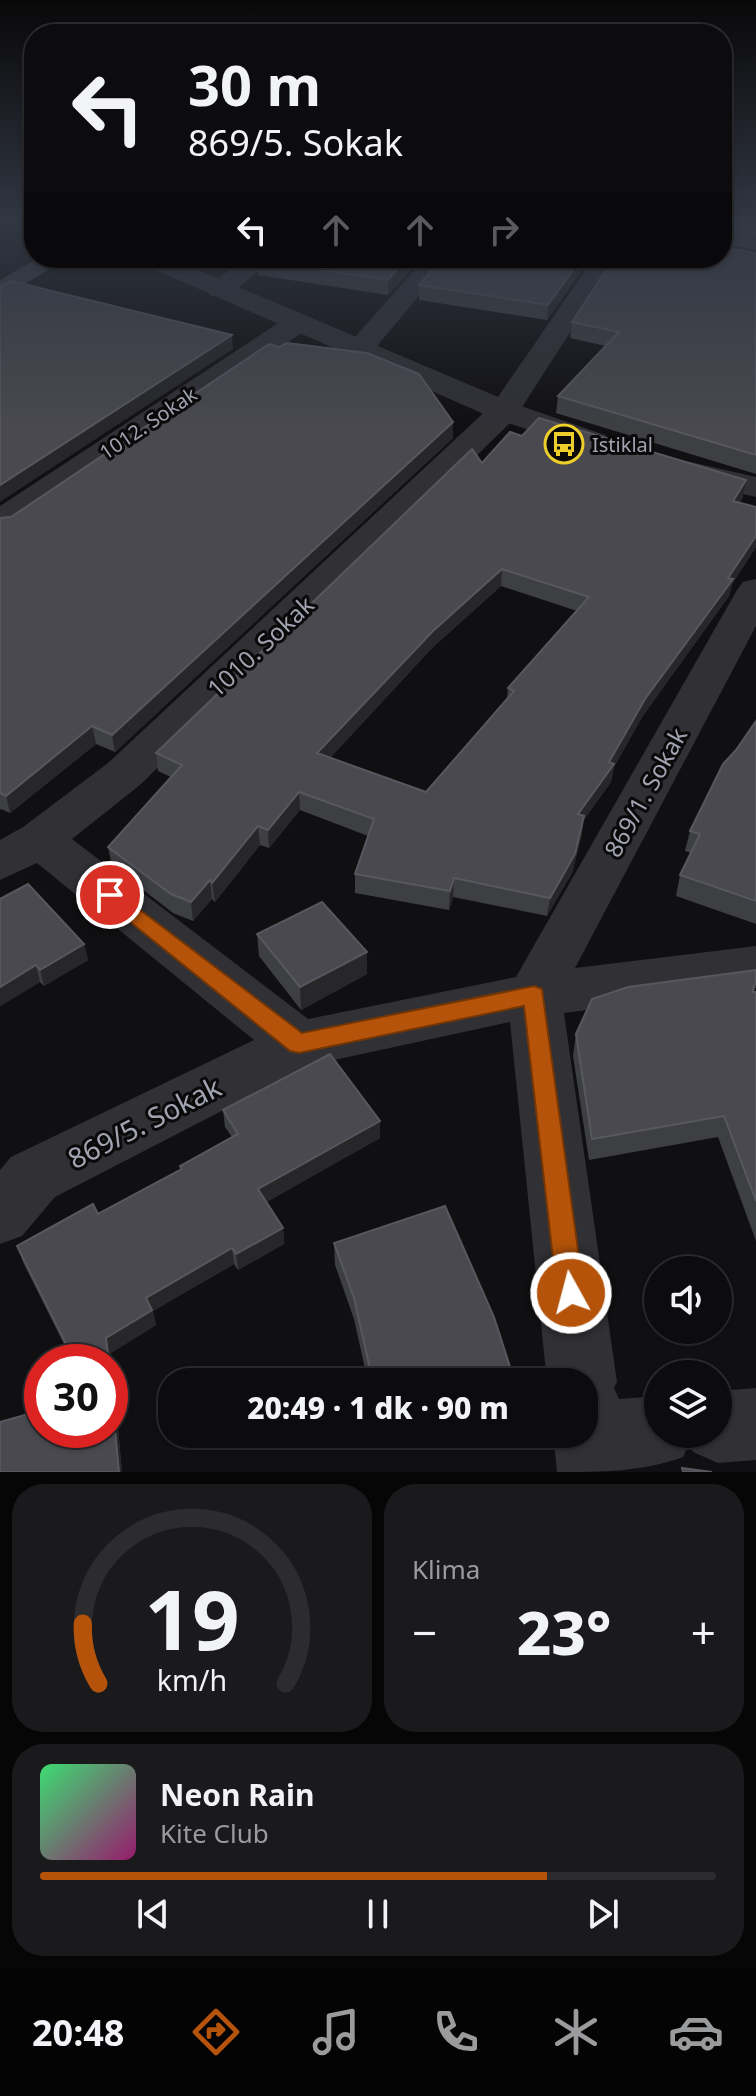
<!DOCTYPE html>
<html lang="tr">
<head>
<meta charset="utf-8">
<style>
	:root { --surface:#0c0b0d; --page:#1a191b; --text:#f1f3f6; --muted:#9a9b9d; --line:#2c2b2e; --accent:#b45309 }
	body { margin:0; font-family:"Noto Sans",sans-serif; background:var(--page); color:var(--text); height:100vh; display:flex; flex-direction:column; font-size:30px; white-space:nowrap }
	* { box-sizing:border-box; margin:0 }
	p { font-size:26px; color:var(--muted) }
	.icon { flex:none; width:44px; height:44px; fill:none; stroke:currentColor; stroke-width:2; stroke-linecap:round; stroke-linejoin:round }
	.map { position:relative; height:1472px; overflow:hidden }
	.details { display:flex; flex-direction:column; gap:12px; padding:12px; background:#070607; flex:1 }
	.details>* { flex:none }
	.guide { position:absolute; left:24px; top:24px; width:708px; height:244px; border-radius:32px; box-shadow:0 2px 6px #0004,0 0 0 2px var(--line); background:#0c0b0d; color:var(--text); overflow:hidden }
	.fabs { position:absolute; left:644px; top:1256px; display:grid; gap:16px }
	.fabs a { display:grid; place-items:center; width:88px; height:88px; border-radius:50%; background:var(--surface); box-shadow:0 2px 6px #0004,0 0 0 2px var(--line); font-size:40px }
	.speed { position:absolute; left:24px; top:1344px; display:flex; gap:16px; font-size:40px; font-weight:700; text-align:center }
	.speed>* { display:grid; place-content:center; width:104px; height:104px; border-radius:50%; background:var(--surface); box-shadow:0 2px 6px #0004,0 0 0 2px var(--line); line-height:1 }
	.speed .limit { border:12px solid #d22; background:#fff; color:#111 }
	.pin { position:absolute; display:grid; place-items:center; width:68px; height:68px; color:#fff; margin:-34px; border:4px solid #fff; border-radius:50%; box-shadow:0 2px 8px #0007 }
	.me { position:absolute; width:88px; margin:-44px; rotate:353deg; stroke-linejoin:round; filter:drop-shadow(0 0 6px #0008) }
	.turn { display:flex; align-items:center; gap:28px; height:168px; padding:0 32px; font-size:36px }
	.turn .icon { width:104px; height:104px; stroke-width:2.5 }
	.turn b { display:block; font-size:56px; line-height:68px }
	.lanes { display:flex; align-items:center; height:76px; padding:0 32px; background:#0003; justify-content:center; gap:40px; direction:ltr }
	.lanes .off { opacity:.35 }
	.big { font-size:60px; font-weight:800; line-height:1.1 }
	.details .card { flex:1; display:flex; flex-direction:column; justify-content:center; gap:12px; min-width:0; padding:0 28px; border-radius:32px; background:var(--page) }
	.details .dial { align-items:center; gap:0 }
	.dial svg { height:208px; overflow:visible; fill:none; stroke:var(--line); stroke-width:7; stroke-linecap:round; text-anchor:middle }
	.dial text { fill:var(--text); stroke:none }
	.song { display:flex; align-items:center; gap:24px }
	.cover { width:96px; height:96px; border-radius:12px; background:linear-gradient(135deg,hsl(140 70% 55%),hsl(320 70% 35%)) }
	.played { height:8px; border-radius:4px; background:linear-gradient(90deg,var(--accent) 75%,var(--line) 75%) }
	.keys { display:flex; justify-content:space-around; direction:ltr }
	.heat { display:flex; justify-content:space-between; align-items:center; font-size:44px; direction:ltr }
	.details .tiles { flex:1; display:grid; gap:12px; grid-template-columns:1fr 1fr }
	.card:last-child { grid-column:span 2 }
	.trip { position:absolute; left:158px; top:1368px; width:440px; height:80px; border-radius:32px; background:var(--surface); box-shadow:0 2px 6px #0004,0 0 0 2px var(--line); font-weight:800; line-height:80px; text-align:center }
	.tab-bar { display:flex; height:128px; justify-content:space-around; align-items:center; background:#050405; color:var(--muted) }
	.tab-bar .icon { width:56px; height:56px }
	.tab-bar .active { color:var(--accent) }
	.tab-bar b { font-size:36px; color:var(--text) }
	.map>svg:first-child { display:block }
</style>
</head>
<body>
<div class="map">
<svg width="756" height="1472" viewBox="0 0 756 1472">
	<rect width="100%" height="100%" fill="#100f11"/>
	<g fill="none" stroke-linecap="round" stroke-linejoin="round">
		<!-- minor -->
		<g fill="#303035" fill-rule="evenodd">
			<polygon points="245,258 273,258 229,296 211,296 207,290 211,284"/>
			<polygon points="425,258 450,258 368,357 348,357 344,351 348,345"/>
			<path d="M594,258H618L515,418L140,785L72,839L308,1019L516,977L737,590L743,582L756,579V626L575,968L756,946V988L564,1013L617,1382L614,1388L619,1399L658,1396V1434H718V1391L756,1388V1460L718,1463L693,1452L689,1444L683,1457C641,1472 603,1472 557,1472L553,1434H584V1382H547L510,1022L311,1065L55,1197L22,1236L0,1244V1170L11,1157L254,1040L37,863L0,880V840L23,827L108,763L493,404Z"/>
			<polygon points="296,316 306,318 310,324 306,330 13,530 0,533 0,506 286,318"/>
		</g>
		<!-- tertiary -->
		<g fill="#303035" fill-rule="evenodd">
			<polygon points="137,258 170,258 515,404 605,435 610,442 605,449 594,452 493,418 140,263"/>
			<polygon points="686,461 756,477 756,497 674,478 669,471 674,464"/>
		</g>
		<!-- secondary -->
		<polygon fill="#3e3f45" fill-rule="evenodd" points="38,258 68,258 0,299 0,280"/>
	</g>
	<!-- wall -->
	<g fill="#3e3f43" fill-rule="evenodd">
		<polygon points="722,222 756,222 756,250 722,243 722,245"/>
		<polygon points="756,253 756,474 556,413 558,396 606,346 570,338 572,322"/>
		<polygon points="177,258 241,258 225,269 191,264"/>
		<polygon points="421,258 388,295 258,275 257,260"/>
		<polygon points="590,258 547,320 419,300 419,285"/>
		<polygon points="453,422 453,438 115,752 96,744 10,813 1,809 0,810 0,518"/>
		<path d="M522,436L743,497L739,503L756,507V547L732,584L729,596L642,717L614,767L611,782L583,821L582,834L572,873L547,916L453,897L449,910L355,893V874L368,836L300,810L269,848L260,845L215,902L212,899L193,921L173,913L112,866L108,847L171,777L158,771L156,753L482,463ZM501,586L577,611L508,688L507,699L426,792L330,758L432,648Z"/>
		<polygon points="756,721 756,924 676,896 680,875 691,853 685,851 690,831 736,750"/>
		<polygon points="0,899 84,944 88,960 44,986 40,982 0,1006"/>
		<polygon points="257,934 367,974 301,1010 259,956"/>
		<polygon points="756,970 756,985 754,992 756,992 756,1241 718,1137 589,1160 573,1056 576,1034"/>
		<polygon points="223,1110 380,1121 380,1138 266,1202 283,1228 284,1244 238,1270 234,1264 153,1311 156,1325 111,1353 122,1472 110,1430 110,1362 73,1362 23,1262 17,1246 98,1214 181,1170 180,1166 232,1137 225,1127"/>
		<polygon points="334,1243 511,1370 510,1382 368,1382 354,1319 335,1265"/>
	</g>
	<!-- shaded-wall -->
	<g fill="#27272a">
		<polygon points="224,258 241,258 225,269"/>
		<polygon points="408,258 421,258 388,295 388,280"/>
		<polygon points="582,258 590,258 547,320 548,305"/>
		<polygon points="232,335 233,349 0,502 0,485"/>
		<polygon points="453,422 453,438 115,752 112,735"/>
		<polygon points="746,480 743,497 730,518 733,501"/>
		<polygon points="756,536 756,547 732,584 729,596 642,717 614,767 611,782 583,821 582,834 572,873 547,916 550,898 578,814 645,699"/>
		<polygon points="502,569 501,586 432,648 318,771 317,753 433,631"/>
		<polygon points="92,726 96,744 10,813 6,796"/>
		<polygon points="299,792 300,810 269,848 268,830"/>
		<polygon points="258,826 260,845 215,902 212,883"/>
		<polygon points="454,878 453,897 449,910 450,891"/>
		<polygon points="210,880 212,899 193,921 191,902"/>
		<polygon points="84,944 88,960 44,986 40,970"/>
		<polygon points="367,952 367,974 301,1010 300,987"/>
		<polygon points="36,965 40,982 0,1006 0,987"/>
		<polygon points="380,1121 380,1138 260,1206 258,1189"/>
		<polygon points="283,1228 284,1244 238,1270 236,1254"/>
		<polygon points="232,1248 234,1264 153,1311 156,1325 111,1353 122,1472 119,1472 110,1377 110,1362 109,1362 106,1338 146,1298"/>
		<polygon points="511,1370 510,1382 463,1382"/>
	</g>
	<!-- building -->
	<g fill="#49494f" stroke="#57575e" stroke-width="2" fill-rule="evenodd">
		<polygon points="722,222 756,222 756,235 725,229 722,238"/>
		<polygon points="722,247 756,253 756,455 558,396 619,332 572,322 614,258 722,258"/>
		<polygon points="260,258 408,258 388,280 257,260"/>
		<polygon points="442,258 582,258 548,305 419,285"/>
		<polygon points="11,281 232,335 0,485 0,287"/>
		<polygon points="287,343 367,353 419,374 453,422 112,735 92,726 6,796 0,793 0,518 11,517 269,344 279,347"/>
		<path d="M539,418L746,480L733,501L756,507V536L728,578L733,579L645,699L609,762L614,764L578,814L584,816L575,854L550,898L454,878L450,891L355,874L374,819L299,792L268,830L258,826L212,883L210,880L191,902L171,894L108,847L182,765L156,753L472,449L482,463L510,432L522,436ZM502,569L589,597L508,688L514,691L426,792L317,753L433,631Z"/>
		<polygon points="756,721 756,901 680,875 700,834 690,831 723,764 736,750"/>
		<polygon points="28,884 84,944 40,970 36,965 0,987 0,899"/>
		<polygon points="322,902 367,952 300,987 257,934"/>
		<polygon points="756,970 756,981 752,992 756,992 756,1201 724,1116 592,1139 576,1034 592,999 628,987"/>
		<polygon points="330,1054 380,1121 258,1189 283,1228 236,1254 232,1248 146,1298 152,1310 106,1338 109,1362 75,1362 17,1246 93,1204 98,1214 182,1169 180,1166 238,1134 223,1110"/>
		<polygon points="445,1206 494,1317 511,1370 463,1382 373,1382 354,1298 334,1243"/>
		<polygon points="110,1377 119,1472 0,1472 0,1422 42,1410 42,1430 110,1430"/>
		<polygon points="682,1468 712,1472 683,1472"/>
	</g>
	<!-- sky -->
	<linearGradient id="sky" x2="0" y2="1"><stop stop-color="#090809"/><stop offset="0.52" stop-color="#313743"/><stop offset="1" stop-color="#313743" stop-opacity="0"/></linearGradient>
	<rect width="756" height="428" fill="url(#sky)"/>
	<!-- route -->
	<polygon fill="#b45309" stroke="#753606" stroke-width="2" points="110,887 302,1033 534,986 542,989 584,1293 580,1302 571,1306 561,1302 557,1293 524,1006 299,1053 290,1051 103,900 100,895 103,889"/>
	<!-- icons -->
	<defs>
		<symbol id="bus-ring" viewBox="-11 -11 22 22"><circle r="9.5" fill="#0b0a0b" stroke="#edcf2b" stroke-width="1.5"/><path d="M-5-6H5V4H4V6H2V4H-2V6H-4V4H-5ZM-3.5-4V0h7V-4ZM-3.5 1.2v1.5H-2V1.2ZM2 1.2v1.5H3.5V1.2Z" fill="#edcf2b"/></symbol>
	</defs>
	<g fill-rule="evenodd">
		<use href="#bus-ring" x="542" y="422" width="44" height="44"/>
	</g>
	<g text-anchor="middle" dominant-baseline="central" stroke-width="6" stroke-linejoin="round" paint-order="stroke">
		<!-- far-street labels -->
		<g font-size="20" fill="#a1a3b1" stroke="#0b0a0b">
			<text transform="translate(148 423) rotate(-34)">1012. Sokak</text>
		</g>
		<!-- far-poi labels -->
		<g font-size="20" fill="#a1a3b1" stroke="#0b0a0b" text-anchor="start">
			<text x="592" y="444">Istiklal</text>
		</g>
		<!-- street labels -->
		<g font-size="24" fill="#a1a3b1" stroke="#0b0a0b">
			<text transform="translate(260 646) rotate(-43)">1010. Sokak</text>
			<text transform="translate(645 792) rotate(-61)">869/1. Sokak</text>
		</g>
		<!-- near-street labels -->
		<g font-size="28" fill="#a1a3b1" stroke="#0b0a0b">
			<text transform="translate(144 1122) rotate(-27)">869/5. Sokak</text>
		</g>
	</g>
</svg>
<div class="fabs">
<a><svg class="icon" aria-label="sound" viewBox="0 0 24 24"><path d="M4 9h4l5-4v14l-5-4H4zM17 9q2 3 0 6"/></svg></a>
<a><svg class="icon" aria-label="layers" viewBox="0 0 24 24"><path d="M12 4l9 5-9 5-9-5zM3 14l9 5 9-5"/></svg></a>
</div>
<div class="speed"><div class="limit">30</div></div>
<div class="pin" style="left:110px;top:895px;background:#d93025"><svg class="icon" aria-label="arrive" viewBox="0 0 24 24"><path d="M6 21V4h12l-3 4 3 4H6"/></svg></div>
<svg class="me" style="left:571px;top:1293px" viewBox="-20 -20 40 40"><circle r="17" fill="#b45309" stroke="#fff" stroke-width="3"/><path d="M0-11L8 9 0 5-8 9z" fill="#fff"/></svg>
<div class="trip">20:49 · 1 dk · 90 m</div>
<div class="guide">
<div class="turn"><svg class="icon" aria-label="left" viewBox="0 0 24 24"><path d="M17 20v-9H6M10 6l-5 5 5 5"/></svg><div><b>30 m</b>869/5. Sokak</div></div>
<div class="lanes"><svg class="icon" aria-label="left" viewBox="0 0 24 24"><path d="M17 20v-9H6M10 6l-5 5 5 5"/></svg><svg class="icon off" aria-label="ahead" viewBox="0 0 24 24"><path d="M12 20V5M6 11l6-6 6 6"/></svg><svg class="icon off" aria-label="ahead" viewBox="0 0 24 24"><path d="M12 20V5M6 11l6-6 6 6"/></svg><svg class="icon off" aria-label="right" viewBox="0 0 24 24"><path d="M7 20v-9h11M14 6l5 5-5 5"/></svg></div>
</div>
</div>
<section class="details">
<div class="tiles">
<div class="card dial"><svg viewBox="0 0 100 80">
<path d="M14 69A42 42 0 1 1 86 69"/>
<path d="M14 69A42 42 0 0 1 8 46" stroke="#b45309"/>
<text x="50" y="56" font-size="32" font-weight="700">19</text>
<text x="50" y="72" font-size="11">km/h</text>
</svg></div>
<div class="card"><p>Klima</p>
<div class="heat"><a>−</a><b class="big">23°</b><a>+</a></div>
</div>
<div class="card">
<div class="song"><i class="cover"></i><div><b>Neon Rain</b><p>Kite Club</p></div></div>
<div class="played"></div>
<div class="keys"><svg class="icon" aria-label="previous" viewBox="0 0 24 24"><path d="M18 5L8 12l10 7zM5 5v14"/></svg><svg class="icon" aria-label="pause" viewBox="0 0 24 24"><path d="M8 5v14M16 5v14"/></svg><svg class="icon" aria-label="next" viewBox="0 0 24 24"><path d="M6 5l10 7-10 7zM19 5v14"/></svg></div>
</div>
</div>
</section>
<nav class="tab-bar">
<b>20:48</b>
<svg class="icon active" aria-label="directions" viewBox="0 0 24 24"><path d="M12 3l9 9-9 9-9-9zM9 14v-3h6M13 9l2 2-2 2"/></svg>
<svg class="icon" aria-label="music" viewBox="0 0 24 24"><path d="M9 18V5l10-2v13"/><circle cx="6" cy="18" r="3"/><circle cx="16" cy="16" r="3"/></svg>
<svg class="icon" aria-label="phone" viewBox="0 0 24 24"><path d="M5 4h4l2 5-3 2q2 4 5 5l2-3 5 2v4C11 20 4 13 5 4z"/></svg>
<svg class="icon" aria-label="climate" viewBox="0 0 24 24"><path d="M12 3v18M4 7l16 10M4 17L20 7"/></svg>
<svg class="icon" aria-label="car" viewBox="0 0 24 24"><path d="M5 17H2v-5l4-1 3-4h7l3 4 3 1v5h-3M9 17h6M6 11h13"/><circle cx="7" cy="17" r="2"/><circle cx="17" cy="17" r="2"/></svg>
</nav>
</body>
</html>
